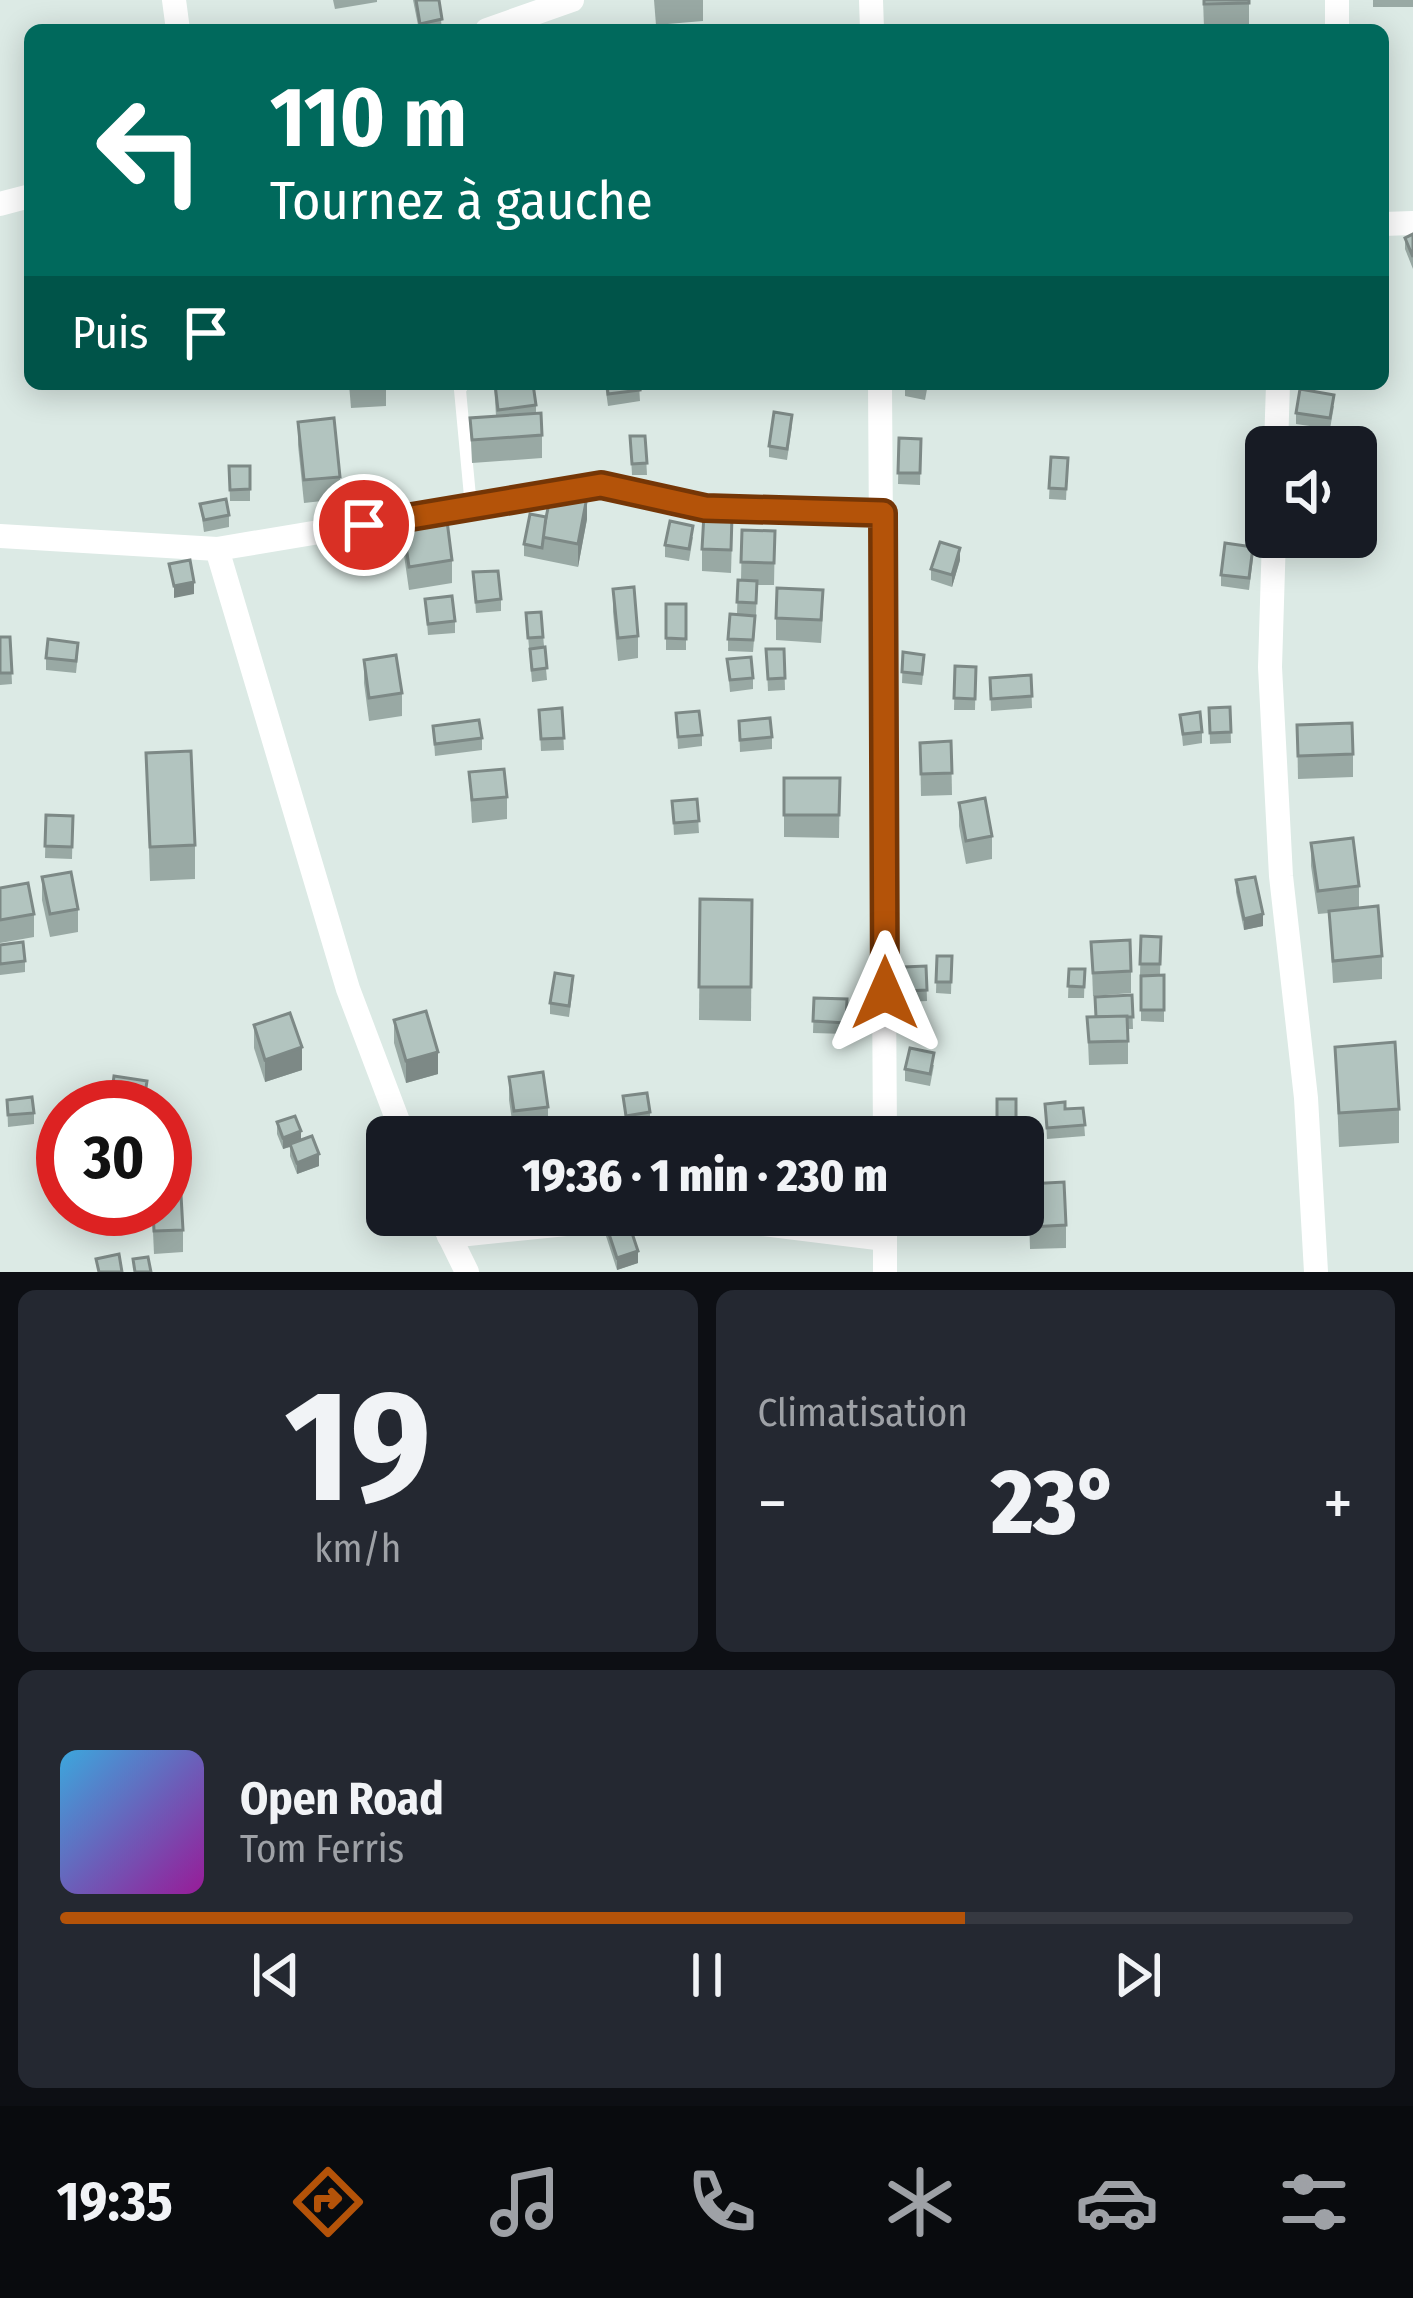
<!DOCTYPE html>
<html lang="fr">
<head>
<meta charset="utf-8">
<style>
	:root { --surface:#171b24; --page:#242831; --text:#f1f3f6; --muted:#9ea1a6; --line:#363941; --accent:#b45309 }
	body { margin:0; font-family:"Fira Sans Condensed",sans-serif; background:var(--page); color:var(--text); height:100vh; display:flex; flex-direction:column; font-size:45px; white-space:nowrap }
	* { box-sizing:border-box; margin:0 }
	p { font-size:39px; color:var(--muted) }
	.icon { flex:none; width:66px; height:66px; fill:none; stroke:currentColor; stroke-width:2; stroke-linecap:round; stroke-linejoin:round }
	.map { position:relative; height:1272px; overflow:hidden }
	.sheet { display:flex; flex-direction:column; gap:18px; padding:18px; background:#0d0f14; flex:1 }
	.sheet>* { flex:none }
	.banner { position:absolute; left:24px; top:24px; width:1365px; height:366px; border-radius:18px; box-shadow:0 6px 30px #0003; background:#00695c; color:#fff; overflow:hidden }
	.buttons { position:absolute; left:1245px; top:426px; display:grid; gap:24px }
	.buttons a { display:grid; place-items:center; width:132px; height:132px; border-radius:18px; background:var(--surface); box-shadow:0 6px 30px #0003; font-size:60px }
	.speed { position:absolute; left:36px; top:1080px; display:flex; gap:24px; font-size:60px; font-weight:700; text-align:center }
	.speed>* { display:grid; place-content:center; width:156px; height:156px; border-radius:50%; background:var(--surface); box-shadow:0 6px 30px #0003; line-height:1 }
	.speed .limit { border:18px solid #d22; background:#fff; color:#111 }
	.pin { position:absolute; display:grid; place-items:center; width:102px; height:102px; color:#fff; margin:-51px; border:6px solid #fff; border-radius:50%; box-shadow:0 3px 12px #0007 }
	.me { position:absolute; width:132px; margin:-66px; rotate:0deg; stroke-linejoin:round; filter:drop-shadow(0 0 9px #0008) }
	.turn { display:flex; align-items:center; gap:42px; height:252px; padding:0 48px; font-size:54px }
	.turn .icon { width:156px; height:156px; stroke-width:2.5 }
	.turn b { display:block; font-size:84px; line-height:102px }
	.then { display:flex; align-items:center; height:114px; padding:0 48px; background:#0003; gap:24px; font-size:45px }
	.big { font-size:90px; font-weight:800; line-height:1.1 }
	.sheet .widget { flex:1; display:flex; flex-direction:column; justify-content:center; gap:18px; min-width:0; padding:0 42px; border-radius:18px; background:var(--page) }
	.sheet .dial { align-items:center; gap:0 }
	.dial b { font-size:156px; line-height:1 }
	.song { display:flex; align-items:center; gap:36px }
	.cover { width:144px; height:144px; border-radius:18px; background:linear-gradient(135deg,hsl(200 70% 55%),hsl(300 70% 35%)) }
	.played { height:12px; border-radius:6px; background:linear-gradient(90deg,var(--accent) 70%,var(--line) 70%) }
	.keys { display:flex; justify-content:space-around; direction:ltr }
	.heat { display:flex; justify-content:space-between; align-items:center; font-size:66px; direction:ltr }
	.sheet .tiles { flex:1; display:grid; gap:18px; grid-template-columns:1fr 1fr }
	.widget:last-child { grid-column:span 2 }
	.trip { position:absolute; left:366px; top:1116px; width:678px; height:120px; border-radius:18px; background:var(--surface); box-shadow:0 6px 30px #0003; font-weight:800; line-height:120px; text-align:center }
	.tabs { display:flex; height:192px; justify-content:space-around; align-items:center; background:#090b0e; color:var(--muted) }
	.tabs .icon { width:84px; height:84px }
	.tabs .selected { color:var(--accent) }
	.tabs b { font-size:54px; color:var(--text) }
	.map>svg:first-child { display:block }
</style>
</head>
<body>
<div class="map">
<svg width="1413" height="1272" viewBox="0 0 1413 1272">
	<rect width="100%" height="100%" fill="#dceae5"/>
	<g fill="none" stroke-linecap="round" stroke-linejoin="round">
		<!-- service -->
		<polyline stroke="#fff" stroke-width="12" points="464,384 460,390 471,507"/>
		<!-- minor -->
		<g stroke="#fff" stroke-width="24">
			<polyline points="174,0 178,30"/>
			<polyline points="871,0 872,30"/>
			<polyline points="1337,0 1337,30"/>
			<polyline points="487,30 572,0"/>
			<polyline points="0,204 30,196"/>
			<polyline points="1383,224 1413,223"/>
			<polyline points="880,384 885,1137"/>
			<polyline points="1276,447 1278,384"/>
			<polyline points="0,536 217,549 601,485 705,508 883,513"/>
			<polyline points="1274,537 1270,667 1281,876 1306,1098 1316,1272"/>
			<polyline points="217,549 348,989 404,1137"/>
			<polyline points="439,1215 467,1272"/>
			<polyline points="885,1215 885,1272"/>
			<polyline points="449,1236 635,1217 762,1224 885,1239"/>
		</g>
	</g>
	<!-- wall -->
	<g fill="#99a9a4">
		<polygon points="333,0 377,0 377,2 335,9"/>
		<polygon points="413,0 439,0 442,30 419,30"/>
		<polygon points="654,0 703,0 703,21 656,25"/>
		<polygon points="1203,0 1249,0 1249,26 1204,27"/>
		<rect x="1373" y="0" width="40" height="7"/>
		<polygon points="1413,234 1413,269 1405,249 1405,238"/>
		<polygon points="349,384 386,384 386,406 351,408"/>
		<polygon points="494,384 536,405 536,413 542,435 542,458 472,463 470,418 496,416"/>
		<polygon points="605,384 639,384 640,401 608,406"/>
		<polygon points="905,384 928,384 925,400 905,396"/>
		<polygon points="1288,384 1320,384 1320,390 1288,388"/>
		<polygon points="1334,406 1330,429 1296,424 1296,413"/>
		<polygon points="298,422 340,477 340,499 304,503 298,445"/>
		<polygon points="792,426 787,460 769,457 769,446"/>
		<polygon points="630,436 645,436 647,475 632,475"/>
		<polygon points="899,438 921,439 920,485 898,484"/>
		<polygon points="1051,457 1068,458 1066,500 1049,499"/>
		<polygon points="229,466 250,466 250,501 230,501"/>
		<polygon points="200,504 229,515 229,527 204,532"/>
		<polygon points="401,511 452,560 452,583 409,590 401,534"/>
		<polygon points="546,517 587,519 578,567 524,556 524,544"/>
		<polygon points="742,530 775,531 774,585 757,585 756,615 737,614 738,580 741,580"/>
		<polygon points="693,537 689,561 665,557 665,545"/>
		<polygon points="732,538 731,573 702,571 702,549"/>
		<polygon points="1253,558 1249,590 1221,586 1221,575"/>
		<polygon points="960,560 952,587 931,580 931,569"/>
		<polygon points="473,572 501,599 501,611 476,613"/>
		<polygon points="613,589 638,636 638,658 618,661 613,612"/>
		<polygon points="425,599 455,621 455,633 428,635"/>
		<rect x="666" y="604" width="20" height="46"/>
		<polygon points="541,612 547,680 532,682 526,613"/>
		<polygon points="823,613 821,643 776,640 776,618"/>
		<polygon points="755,628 753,652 728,651 728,639"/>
		<polygon points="0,637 10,637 12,684 0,685"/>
		<polygon points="766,649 784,649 785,690 768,691"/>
		<polygon points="903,652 924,666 922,685 902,683"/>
		<polygon points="78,654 76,673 46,670 46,658"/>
		<polygon points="727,659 753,678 753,689 730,692"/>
		<polygon points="364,660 402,693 402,716 369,721 364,683"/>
		<polygon points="955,666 976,667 975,710 954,710"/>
		<polygon points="1031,675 1032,708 991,711 990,678"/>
		<polygon points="1230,707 1231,743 1210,744 1209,708"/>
		<polygon points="562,708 564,750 541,751 539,710"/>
		<polygon points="676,713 702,735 702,746 678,749"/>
		<polygon points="1180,715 1202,732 1202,743 1183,746"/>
		<polygon points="739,721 772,737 772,749 740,752"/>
		<polygon points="1297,725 1353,754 1353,777 1298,779"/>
		<polygon points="433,726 482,738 482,750 435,756"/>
		<polygon points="951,741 952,795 921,796 920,743"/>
		<polygon points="146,753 195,845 195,879 150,881"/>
		<polygon points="469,772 507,797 507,819 472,823"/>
		<polygon points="784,778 840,778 839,838 784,837"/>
		<polygon points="697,799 699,833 674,835 672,801"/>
		<polygon points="959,803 992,836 992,859 966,864 959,826"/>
		<polygon points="46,815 73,816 72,859 45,858"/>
		<polygon points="1311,843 1359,886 1359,908 1382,956 1382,979 1333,983 1329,913 1318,914 1311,866"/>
		<polygon points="42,877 78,909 78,932 50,937 42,900"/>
		<polygon points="1236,880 1263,926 1244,930 1236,892"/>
		<polygon points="0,888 34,914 34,937 0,943"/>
		<polygon points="700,899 752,900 751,1021 699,1020"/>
		<polygon points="1141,936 1161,937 1160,975 1164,975 1164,1022 1141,1021 1141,976 1154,975 1140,975"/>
		<polygon points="1091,942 1131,971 1131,993 1093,996"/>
		<polygon points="0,945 25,961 25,972 0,975"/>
		<polygon points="937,956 952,956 951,994 936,993"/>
		<polygon points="926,966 927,1001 905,1002 904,968"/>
		<polygon points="1069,969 1085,969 1084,998 1068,998"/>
		<polygon points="573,987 569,1017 550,1014 550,1003"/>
		<polygon points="1132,995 1133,1029 1128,1029 1128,1064 1089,1065 1087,1017 1095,1017"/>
		<polygon points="814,998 847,999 846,1034 813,1033"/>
		<polygon points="394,1020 438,1074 406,1083 394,1043"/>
		<polygon points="254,1025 302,1070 265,1082 254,1048"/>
		<polygon points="1335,1047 1399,1109 1399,1143 1339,1147"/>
		<polygon points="934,1065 930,1086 905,1081 905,1069"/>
		<polygon points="509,1077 548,1107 548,1129 514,1134 509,1100"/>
		<polygon points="623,1096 650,1112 650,1124 626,1128"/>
		<rect x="997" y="1099" width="19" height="38"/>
		<polygon points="7,1100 34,1113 34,1124 8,1127"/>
		<polygon points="1045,1104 1065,1109 1083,1108 1085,1136 1047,1139"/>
		<polygon points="277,1122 301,1140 319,1166 297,1174 290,1156 290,1147 283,1149 277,1134"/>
		<polygon points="1028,1184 1066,1225 1066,1248 1030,1249"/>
		<polygon points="88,1209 128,1209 128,1227 92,1233"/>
		<polygon points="152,1209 183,1230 183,1252 154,1254"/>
		<polygon points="606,1225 638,1263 617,1270 606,1236"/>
	</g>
	<!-- shaded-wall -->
	<g fill="#7d8986">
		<polygon points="587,497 587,519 578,567 578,544"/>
		<polygon points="960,548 960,560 952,587 952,575"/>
		<polygon points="194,582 194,594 174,598 174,586"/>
		<polygon points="1263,914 1263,926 1244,930 1244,919"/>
		<polygon points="302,1047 302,1070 265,1082 265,1060"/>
		<polygon points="438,1052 438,1074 406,1083 406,1061"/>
		<polygon points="301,1131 301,1143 283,1149 283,1138"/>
		<polygon points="319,1154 319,1166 297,1174 297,1163"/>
		<polygon points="638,1251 638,1263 617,1270 617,1258"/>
	</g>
	<!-- building -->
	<g fill="#b2c4bf" stroke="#7d8986" stroke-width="3">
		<polygon points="416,0 439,0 442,19 420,24"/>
		<polygon points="1204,0 1249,0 1249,3 1204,4"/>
		<polygon points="1413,234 1413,257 1405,238"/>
		<polygon points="495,384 533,384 536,405 498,410"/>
		<polygon points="607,384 639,384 640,390 608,394"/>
		<polygon points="905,384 926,384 925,388"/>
		<polygon points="1300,389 1334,395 1330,418 1296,413"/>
		<polygon points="774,412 792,415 787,449 769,446"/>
		<polygon points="541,413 542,435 472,440 470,418"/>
		<polygon points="334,418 340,477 304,480 298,422"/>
		<polygon points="630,436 645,436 647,463 632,464"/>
		<polygon points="899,438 921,439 920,473 898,473"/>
		<polygon points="1051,457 1068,458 1066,489 1049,488"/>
		<polygon points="229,466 250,466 250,489 230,490"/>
		<polygon points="552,489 587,497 578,544 542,537"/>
		<polygon points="226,499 229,515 204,520 200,504"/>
		<polygon points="445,505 452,560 409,567 401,511"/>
		<polygon points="530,514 546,517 542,548 524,544"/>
		<polygon points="704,514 732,516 731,550 702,549"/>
		<polygon points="670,521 693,526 689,549 665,545"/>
		<polygon points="742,530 775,531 774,563 741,562"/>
		<polygon points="940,542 960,548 952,575 931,569"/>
		<polygon points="1225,543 1253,547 1249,578 1221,575"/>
		<polygon points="190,560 194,582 174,586 169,564"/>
		<polygon points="498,571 501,599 476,602 473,572"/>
		<polygon points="738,580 757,581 756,603 737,602"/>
		<polygon points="634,587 638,636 618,638 613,589"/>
		<polygon points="777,588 823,590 821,620 776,618"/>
		<polygon points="452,596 455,621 428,624 425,599"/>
		<polygon points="666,604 686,604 686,639 666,638"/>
		<polygon points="541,612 543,637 528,638 526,613"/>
		<polygon points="730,614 755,616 753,640 728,639"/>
		<polygon points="0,637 10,637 12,673 0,673"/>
		<polygon points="48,639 78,643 76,661 46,658"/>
		<polygon points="545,647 547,668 532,670 530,649"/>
		<polygon points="766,649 784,649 785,678 768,679"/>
		<polygon points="903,652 924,655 922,674 902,672"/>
		<polygon points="396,655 402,693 369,698 364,660"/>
		<polygon points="751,657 753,678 730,680 727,659"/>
		<polygon points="955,666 976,667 975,699 954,698"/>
		<polygon points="1031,675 1032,696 991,699 990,678"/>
		<polygon points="1230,707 1231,732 1210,733 1209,708"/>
		<polygon points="562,708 564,738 541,739 539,710"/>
		<polygon points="699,711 702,735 678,737 676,713"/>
		<polygon points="1200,712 1202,732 1183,734 1180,715"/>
		<polygon points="770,718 772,737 740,740 739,721"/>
		<polygon points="479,720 482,738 435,744 433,726"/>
		<polygon points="1352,723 1353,754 1298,756 1297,725"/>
		<polygon points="951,741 952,773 921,774 920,743"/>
		<polygon points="191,751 195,845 150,847 146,753"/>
		<polygon points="504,769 507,797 472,800 469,772"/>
		<polygon points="784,778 840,778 839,815 784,815"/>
		<polygon points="985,798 992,836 966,841 959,803"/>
		<polygon points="697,799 699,821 674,823 672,801"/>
		<polygon points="46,815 73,816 72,847 45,846"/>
		<polygon points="1353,838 1359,886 1318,891 1311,843"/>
		<polygon points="71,872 78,909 50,914 42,877"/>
		<polygon points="1255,877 1263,914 1244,919 1236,880"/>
		<polygon points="28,883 34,914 0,920 0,888"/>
		<polygon points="700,899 752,900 751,987 699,987"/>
		<polygon points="1378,906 1382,956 1333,961 1329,911"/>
		<polygon points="1141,936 1161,937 1160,964 1140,964"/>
		<polygon points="1130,940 1131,971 1093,973 1091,942"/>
		<polygon points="23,942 25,961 0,964 0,945"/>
		<polygon points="937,956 952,956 951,982 936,982"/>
		<polygon points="926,966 927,990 905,991 904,967"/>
		<polygon points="1069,969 1085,969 1084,987 1068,986"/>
		<polygon points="555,973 573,976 569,1006 550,1003"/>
		<polygon points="1164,975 1164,1010 1141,1010 1141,976"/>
		<polygon points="1132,995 1133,1017 1096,1017 1095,997"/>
		<polygon points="814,998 847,999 846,1023 813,1021"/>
		<polygon points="426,1011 438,1052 406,1061 394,1020"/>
		<polygon points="290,1013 302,1047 265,1060 254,1025"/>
		<polygon points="1127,1016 1128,1041 1089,1042 1087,1017"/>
		<polygon points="1395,1042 1399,1109 1339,1113 1335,1047"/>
		<polygon points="910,1048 934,1053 930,1074 905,1069"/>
		<polygon points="543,1072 548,1107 514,1111 509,1077"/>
		<polygon points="114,1076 147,1081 143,1107 110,1107"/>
		<polygon points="647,1093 650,1112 626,1116 623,1096"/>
		<polygon points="32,1097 34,1113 8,1115 7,1100"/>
		<polygon points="997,1099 1016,1099 1016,1128 997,1129"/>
		<polygon points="1065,1102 1065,1109 1083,1108 1085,1125 1047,1128 1045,1104"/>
		<polygon points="295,1116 301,1131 283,1138 277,1122"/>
		<polygon points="662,1125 662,1137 629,1137 628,1127"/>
		<polygon points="312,1136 319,1154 297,1163 290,1144"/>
		<polygon points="1064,1182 1066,1225 1030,1227 1028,1184"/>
		<polygon points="181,1195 183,1230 154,1231 153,1209 165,1209 165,1196"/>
		<polygon points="627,1218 638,1251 617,1258 606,1225"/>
		<polygon points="119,1254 122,1272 99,1272 96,1259"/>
		<polygon points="148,1257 151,1272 135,1272 133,1259"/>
	</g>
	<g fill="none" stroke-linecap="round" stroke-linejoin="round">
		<defs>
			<polyline id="route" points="364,525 601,485 705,508 883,513 885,993"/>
		</defs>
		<!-- route casing -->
		<use href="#route" stroke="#753606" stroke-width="30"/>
		<!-- route -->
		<use href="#route" stroke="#b45309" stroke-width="21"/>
	</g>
</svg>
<div class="buttons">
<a><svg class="icon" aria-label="sound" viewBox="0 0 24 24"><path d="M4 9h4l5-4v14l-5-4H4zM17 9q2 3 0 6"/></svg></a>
</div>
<div class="speed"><div class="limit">30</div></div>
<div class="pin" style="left:364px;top:525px;background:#d93025"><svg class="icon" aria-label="arrive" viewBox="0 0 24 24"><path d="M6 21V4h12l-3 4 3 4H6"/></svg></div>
<svg class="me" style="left:885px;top:993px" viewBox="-20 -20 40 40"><path d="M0-17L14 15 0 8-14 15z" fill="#b45309" stroke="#fff" stroke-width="4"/></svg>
<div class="trip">19:36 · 1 min · 230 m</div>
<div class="banner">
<div class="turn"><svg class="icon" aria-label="left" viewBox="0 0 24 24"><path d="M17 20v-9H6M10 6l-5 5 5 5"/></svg><div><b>110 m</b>Tournez à gauche</div></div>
<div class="then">Puis<svg class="icon" aria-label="arrive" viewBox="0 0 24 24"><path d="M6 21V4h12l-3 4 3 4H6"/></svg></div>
</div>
</div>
<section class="sheet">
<div class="tiles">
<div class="widget dial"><b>19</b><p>km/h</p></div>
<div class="widget"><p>Climatisation</p>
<div class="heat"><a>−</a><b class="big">23°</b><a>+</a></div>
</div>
<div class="widget">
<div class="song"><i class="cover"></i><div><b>Open Road</b><p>Tom Ferris</p></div></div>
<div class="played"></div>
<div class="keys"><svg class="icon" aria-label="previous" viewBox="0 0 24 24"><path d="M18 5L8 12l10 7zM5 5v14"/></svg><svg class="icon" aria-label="pause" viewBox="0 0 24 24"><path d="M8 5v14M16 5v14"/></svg><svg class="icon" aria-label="next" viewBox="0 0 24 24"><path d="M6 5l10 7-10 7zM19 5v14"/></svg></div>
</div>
</div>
</section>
<nav class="tabs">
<b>19:35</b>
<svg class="icon selected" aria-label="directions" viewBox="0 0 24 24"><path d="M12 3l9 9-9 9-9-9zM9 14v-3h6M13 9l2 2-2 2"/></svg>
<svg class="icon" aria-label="music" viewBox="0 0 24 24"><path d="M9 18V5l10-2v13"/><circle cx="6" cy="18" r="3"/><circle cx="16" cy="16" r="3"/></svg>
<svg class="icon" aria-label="phone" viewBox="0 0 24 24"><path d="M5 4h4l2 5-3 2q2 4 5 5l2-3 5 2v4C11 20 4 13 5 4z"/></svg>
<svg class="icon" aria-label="climate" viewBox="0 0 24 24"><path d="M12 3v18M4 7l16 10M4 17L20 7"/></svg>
<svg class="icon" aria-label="car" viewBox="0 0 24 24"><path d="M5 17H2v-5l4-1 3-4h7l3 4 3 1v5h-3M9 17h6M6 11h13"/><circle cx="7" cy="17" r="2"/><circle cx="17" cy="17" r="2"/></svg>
<svg class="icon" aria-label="filters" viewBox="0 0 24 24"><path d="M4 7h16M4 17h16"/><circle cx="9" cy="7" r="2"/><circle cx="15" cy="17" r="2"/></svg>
</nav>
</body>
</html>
